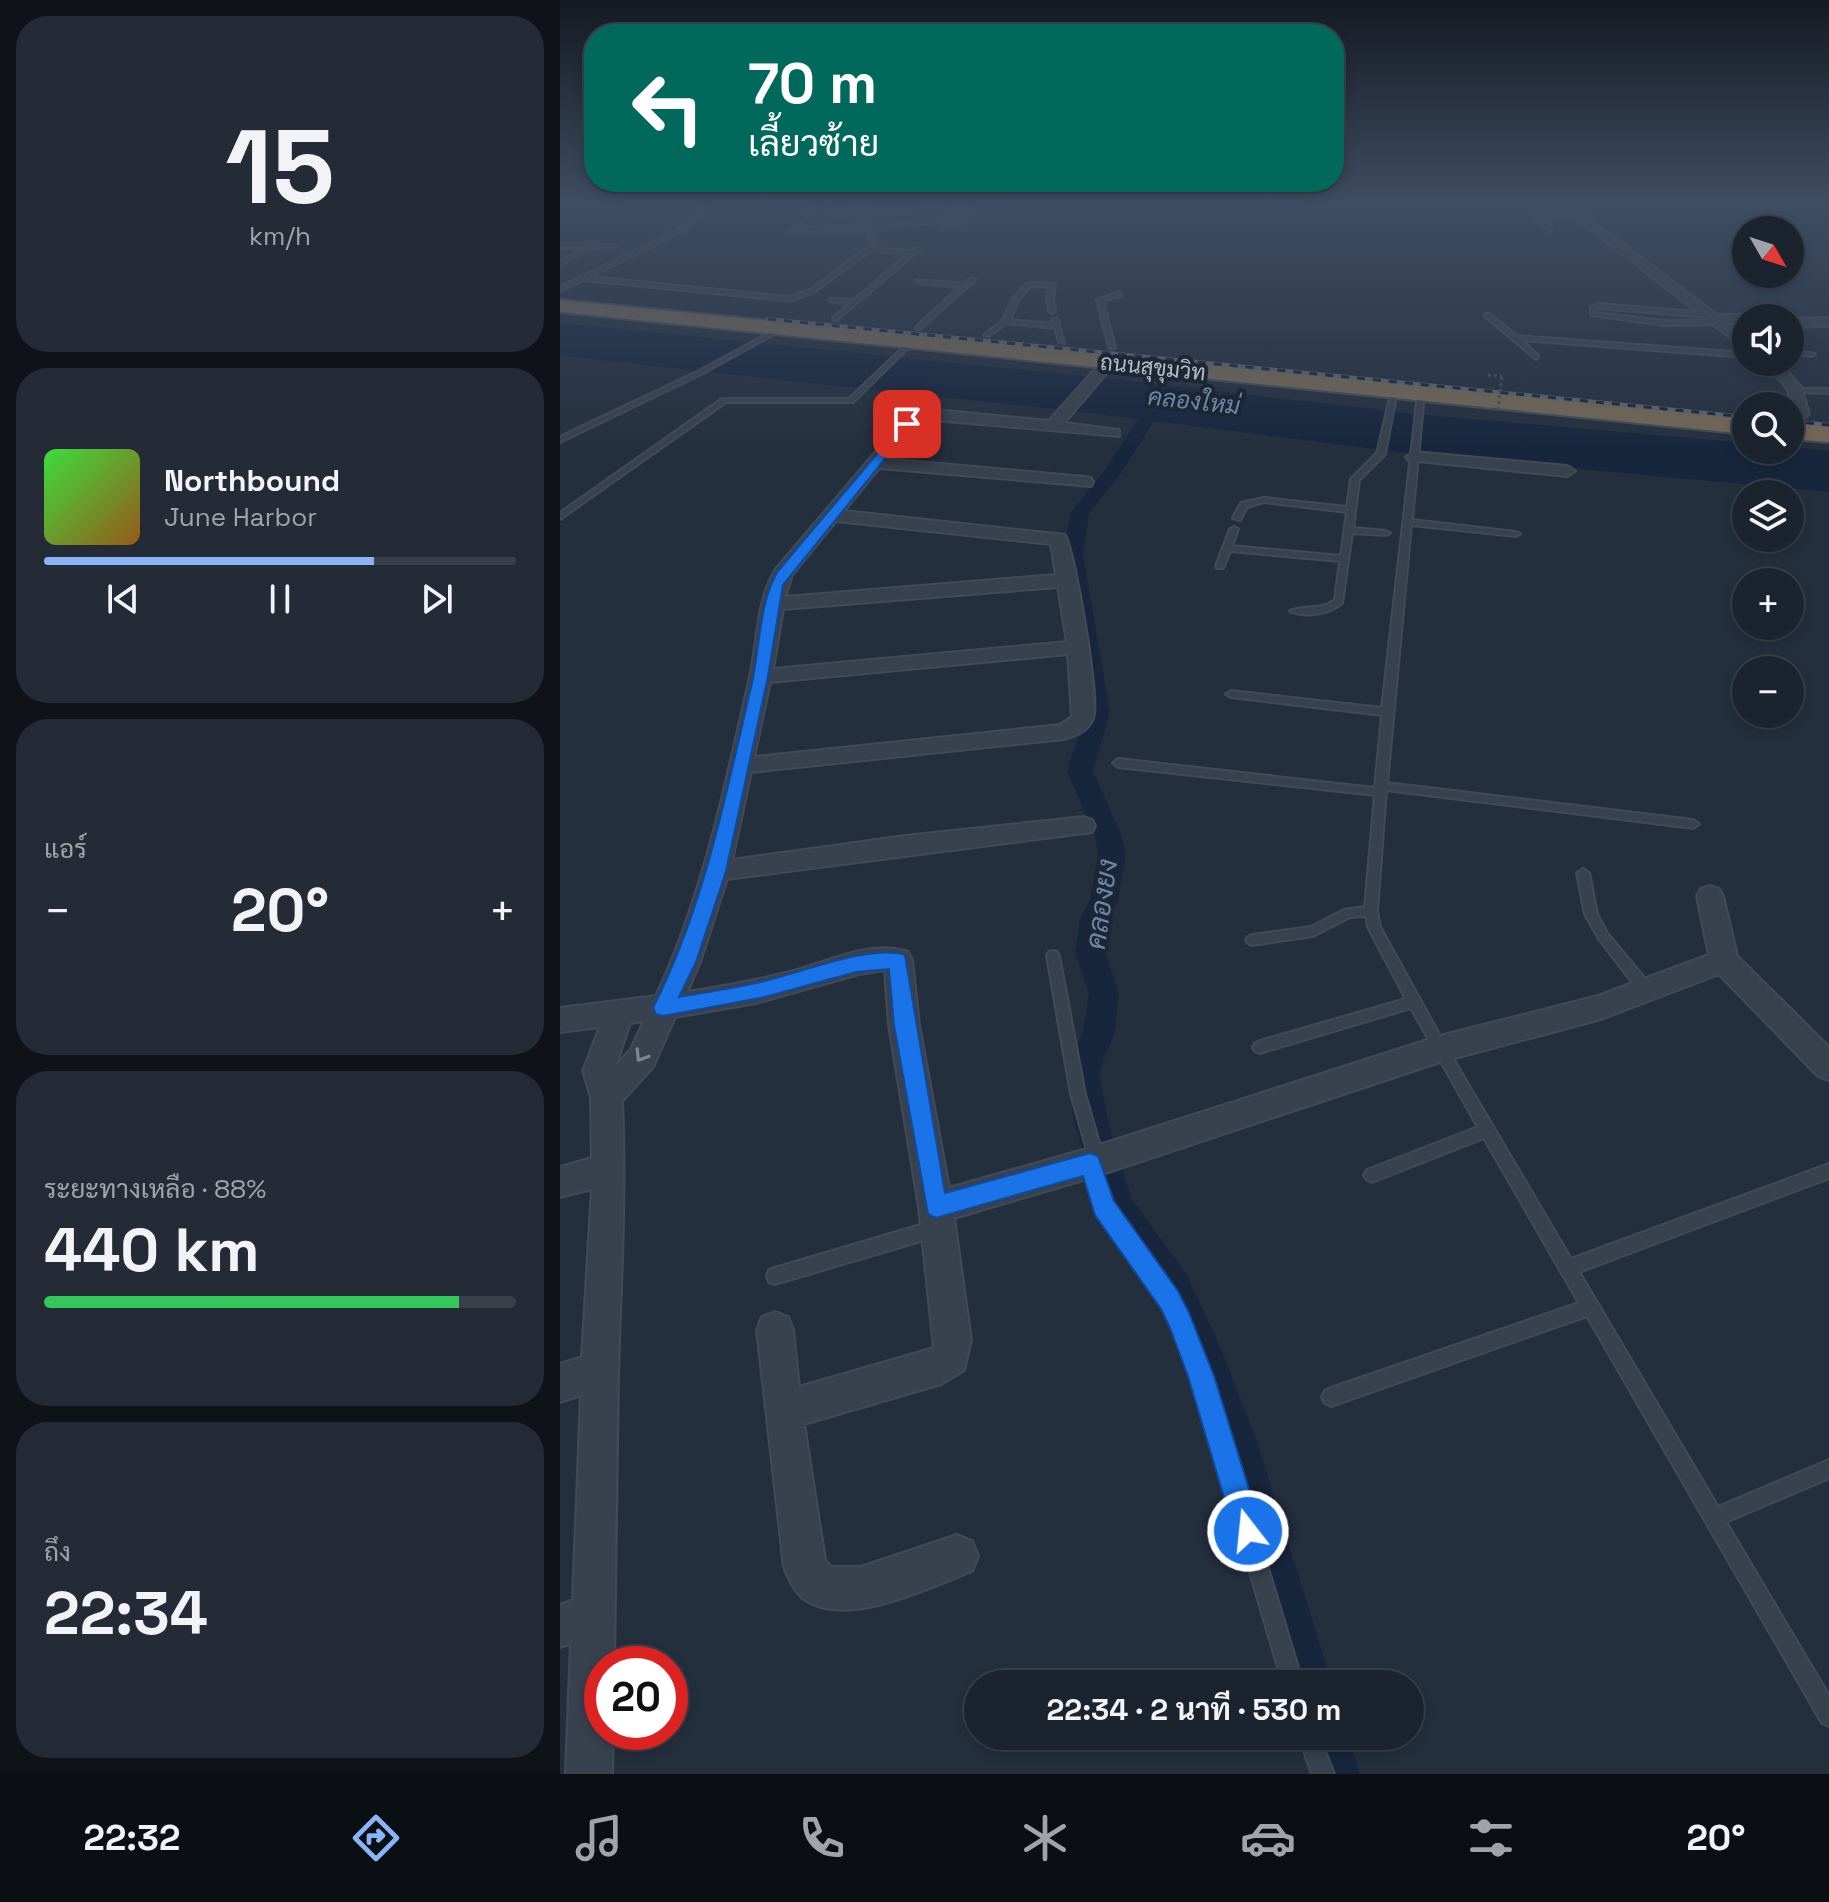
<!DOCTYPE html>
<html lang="th">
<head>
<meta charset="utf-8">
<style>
	:root { --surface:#1b232e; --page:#242b36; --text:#f1f3f6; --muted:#a0a4aa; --line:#39404a; --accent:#8ab4f8 }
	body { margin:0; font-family:"Space Grotesk",Sarabun,sans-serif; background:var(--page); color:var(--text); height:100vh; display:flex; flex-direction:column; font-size:30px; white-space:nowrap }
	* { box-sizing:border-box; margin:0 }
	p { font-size:26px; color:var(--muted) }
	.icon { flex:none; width:44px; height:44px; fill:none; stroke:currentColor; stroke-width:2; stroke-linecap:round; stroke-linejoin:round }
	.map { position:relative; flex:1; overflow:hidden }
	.details { display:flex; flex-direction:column; gap:16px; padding:16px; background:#0f1319; width:560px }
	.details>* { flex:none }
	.guide { position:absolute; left:24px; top:24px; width:760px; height:168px; border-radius:32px; box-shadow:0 4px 12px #0003,0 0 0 2px var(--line); background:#00695c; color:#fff; overflow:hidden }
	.needle { width:52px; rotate:129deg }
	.buttons { position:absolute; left:1172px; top:216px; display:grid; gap:16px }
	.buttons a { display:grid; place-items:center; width:72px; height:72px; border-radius:50%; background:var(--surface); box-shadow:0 4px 12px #0003,0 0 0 2px var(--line); font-size:40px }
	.speed { position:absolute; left:24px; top:1646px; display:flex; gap:16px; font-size:40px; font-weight:700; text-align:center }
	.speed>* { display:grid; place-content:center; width:104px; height:104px; border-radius:50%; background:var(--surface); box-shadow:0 4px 12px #0003,0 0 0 2px var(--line); line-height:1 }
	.speed .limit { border:12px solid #d22; background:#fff; color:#111 }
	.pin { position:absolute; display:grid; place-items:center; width:68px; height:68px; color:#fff; margin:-34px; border-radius:16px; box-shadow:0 4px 12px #0006 }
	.me { position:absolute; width:88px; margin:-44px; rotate:344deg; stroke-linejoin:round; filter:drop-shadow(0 0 6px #0008) }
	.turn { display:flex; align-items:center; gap:28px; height:168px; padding:0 32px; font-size:36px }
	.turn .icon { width:104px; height:104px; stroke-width:2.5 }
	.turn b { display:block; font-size:56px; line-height:68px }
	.big { font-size:60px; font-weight:700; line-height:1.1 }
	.details .widget { flex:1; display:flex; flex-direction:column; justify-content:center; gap:12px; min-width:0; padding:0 28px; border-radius:32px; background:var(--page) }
	.details .dial { align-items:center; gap:0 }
	.dial b { font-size:104px; line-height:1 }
	.song { display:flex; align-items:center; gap:24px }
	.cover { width:96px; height:96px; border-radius:12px; background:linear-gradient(135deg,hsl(120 70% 55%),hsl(30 70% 35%)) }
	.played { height:8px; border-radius:4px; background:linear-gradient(90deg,var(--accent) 70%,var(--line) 70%) }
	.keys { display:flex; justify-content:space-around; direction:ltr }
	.heat { display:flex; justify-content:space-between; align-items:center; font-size:44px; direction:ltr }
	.charge { height:12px; border-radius:6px; background:linear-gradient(90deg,#34c759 88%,var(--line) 0) }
	.trip { position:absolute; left:404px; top:1670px; width:460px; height:80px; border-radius:40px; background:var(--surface); box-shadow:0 4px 12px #0003,0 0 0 2px var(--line); font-weight:700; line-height:80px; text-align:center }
	.menu { display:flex; height:128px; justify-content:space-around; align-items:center; background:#0b0e12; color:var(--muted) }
	.menu .icon { width:56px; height:56px }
	.menu .selected { color:var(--accent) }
	.menu b { font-size:36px; color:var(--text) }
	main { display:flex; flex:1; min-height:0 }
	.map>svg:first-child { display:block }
</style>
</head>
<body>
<main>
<section class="details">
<div class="widget dial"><b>15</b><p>km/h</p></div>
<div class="widget">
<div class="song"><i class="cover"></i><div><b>Northbound</b><p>June Harbor</p></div></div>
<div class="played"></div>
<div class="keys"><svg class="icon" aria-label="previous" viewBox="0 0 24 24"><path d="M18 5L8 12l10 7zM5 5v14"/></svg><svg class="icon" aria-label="pause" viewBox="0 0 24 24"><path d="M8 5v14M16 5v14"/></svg><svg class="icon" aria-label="next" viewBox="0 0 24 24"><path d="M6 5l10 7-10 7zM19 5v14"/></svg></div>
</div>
<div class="widget"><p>แอร์</p>
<div class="heat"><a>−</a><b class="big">20°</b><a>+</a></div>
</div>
<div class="widget"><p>ระยะทางเหลือ · 88%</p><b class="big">440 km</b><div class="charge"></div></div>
<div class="widget"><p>ถึง</p><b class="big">22:34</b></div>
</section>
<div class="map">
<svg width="1269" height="1774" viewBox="0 0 1269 1774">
	<rect width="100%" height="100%" fill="#242f3e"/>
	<!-- water -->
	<polygon fill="#17263c" points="0,323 556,379 854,414 1186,443 1186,450 1230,450 1230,447 1269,451 1269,492 847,453 530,413 0,356"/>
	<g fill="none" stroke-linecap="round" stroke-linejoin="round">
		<!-- canal -->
		<g fill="#17263c" fill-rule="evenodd">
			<polygon points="601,392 609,397 561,473 529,513 523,555 550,712 533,771 561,835 566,855 558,901 548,918 545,952 559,993 555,1031 539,1072 548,1121 571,1198 627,1275 661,1349 697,1441 772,1684 724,1684 655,1441 623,1353 601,1301 543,1218 514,1121 507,1072 523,1031 529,993 515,952 520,918 530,900 538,855 535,835 507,771 526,712 503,555 511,512 545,470 595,394"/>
			<polygon points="740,1736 788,1736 800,1774 750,1774"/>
		</g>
		<defs>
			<g id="lane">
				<polygon points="142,204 147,204 128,227 112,237 29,277 230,297 250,290 309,246 308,230 230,231 254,204 259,204 236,228 310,226 390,218 393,215 396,204 400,204 397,216 393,220 313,229 314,248 254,292 231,301 24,280 0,291 0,287 108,235 124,225"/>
				<polygon points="405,204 409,204 405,224 381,228 381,226 401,222"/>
				<polygon points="956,204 961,204 979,217 1019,215 1021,216 983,220 993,228 991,231"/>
				<polygon points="273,212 314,223 315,224 312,226 271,214"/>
				<polygon points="0,244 53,245 56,247 33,248 0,265 0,261 26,248 0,248"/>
				<polygon points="355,248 360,249 277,320 273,320 273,318 290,303 271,302 269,299 294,300 348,254 320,252 318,249 351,251"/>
				<polygon points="411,278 416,279 360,329 356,329 356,327 400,287 358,283 356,280 404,284"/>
				<polygon points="467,283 495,284 493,298 495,311 492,313 489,311 487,298 490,287 471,286 458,300 450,320 493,324 492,319 497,318 504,343 499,342 495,328 447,323 429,336 424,335 443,320 452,300"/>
				<polygon points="559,292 561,295 543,301 555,347 552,349 549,347 537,300"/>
				<polygon points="1038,304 1148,313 1151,315 1148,317 1038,308 1036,313 1105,321 1158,320 1161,322 1158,324 1105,325 1031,315 1031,307"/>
				<polygon points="925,314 929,314 958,336 1186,353 1186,357 962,340 978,356 978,358 976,359 925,316"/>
				<polygon points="220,327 225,328 143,373 0,442 0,437 139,371"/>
				<polygon points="352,339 355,341 354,342 293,402 166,402 0,519 0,513 162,399 289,399"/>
				<polygon points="1230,350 1255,354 1252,356 1230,354"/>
				<polygon points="1235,389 1269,389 1269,393 1233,392 1233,390"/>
				<path d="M832,390L837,391L825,454L799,480L793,528L826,531L830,533L826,535L792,533L782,603C770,614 745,618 730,611C744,604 761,611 775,600L780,561L670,551L663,568H657L656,566L670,529L674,527L678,529L672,546L781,556L787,512L704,502L687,507L680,520L673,518L681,503L704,498L787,507L791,479L817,453Z"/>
				<polygon points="861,392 864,394 852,520 956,532 960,534 956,536 851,525 827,783 1133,820 1139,824 1133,828 826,790 817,911 820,927 885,1045 1011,1259 1269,1164 1269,1178 1019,1272 1158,1507 1269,1460 1269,1478 1166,1522 1269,1696 1269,1726 1262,1723 1027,1316 771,1406 765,1403 762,1397 765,1391 771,1388 1019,1303 924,1138 812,1182 807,1180 804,1175 807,1170 918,1127 851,1008 700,1053 695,1051 693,1047 695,1043 700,1041 846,999 808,927 806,916 790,917 753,936 692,945 688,943 686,940 688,937 692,935 751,927 784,910 805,907 815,795 558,767 553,763 558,759 815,788 822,715 671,697 666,694 671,691 822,708 858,394"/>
				<polygon points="1023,869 1029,873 1037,914 1047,933 1092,987 1094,991 1092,995 1087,996 1082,995 1039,939 1025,914 1017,873"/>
				<polygon points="493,951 497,952 499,956 525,1094 544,1160 542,1165 539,1166 551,1204 561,1221 616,1294 629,1322 650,1376 743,1684 723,1684 632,1376 614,1326 604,1306 549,1231 539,1212 523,1163 525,1158 529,1157 511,1094 487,956 489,952"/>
				<polygon points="374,1221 380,1224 382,1229 380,1234 374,1237 215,1284 209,1282 207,1276 209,1270 215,1268"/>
				<polygon points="739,1736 759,1736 774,1774 752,1774"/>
			</g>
			<g id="street">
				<polygon points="998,204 1010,204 1157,315 1215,314 1222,318 1186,318 1186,322 1168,323 1186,336 1186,347 1181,346"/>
				<polygon points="1269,318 1269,326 1230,327 1230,319"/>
				<path d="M549,358L556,362L504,423L559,430V436L376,420L352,427L326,459L525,477L531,478L533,482L531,486L319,468L284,511L505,535C515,553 540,700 533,718C529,731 516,736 504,739L191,772L172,860L345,836L523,817L532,820L535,826L532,832L167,879L140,962L127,992C160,987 193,981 226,973C265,964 308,939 348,952L352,960L359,1025L389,1188L530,1148L880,1036L1038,996L1149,955L1137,896L1141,889L1150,886L1159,889L1163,896L1177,956L1269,1047V1080L1258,1076L1159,974L1041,1019L880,1062L530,1178L394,1218L411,1340L404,1370L381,1384L244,1424L265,1560L271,1567H301L397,1535L412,1541L418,1556L412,1571C369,1588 286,1629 244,1599C234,1591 229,1579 224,1567L197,1330L202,1317L215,1312L228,1317L233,1330L239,1387L374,1348L359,1207L329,1025L325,970L299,974L196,1003L115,1017L93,1067L62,1101C66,1191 61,1281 58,1371C56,1469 55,1567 54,1664H42V1732H53L52,1774H6L11,1643L0,1647V1605L13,1600L21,1395L0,1402V1364L22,1357L32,1189L0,1197V1167L32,1158L31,1097L23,1071L40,1027L0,1032V1008L96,996C143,896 165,787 189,681C198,645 196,600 216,569L342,421L375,410L489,421L544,359ZM276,521L491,544L496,575L225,597L232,575ZM498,587L507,642L213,669L223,609ZM508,654L512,717L500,725L194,757L210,682ZM84,1021L71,1049L55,1067L70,1023Z"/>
				<polygon points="1204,362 1219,362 1241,387 1249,414 1246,417 1236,417 1227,388"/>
				<polygon points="854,452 1007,466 1015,471 1007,476 848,460 846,457"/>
			</g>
			<g id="highway">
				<polygon points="0,300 1186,418 1186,434 0,312"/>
				<polygon points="1230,423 1269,426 1269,442 1230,439"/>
			</g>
		</defs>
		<!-- lane casing -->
		<use href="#lane" stroke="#414a57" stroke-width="4"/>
		<!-- street casing -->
		<use href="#street" stroke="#414a57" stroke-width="4"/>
		<!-- highway casing -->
		<use href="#highway" stroke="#434c59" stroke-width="4"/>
		<!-- path -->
		<polyline stroke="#3f5557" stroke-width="3" stroke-dasharray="3 3" stroke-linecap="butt" points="928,375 942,376"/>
		<!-- lane -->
		<use href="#lane" fill="#38414e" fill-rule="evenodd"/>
		<!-- street -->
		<use href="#street" fill="#38414e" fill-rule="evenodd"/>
		<!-- highway -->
		<use href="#highway" fill="#746855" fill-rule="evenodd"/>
		<defs>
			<g id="rail">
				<polyline points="208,319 1186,417"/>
				<polyline points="1230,421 1269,425"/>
			</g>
		</defs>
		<!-- rail casing -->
		<use href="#rail" stroke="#5a6575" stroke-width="4"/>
		<!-- rail -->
		<use href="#rail" stroke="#1d2633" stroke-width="3" stroke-dasharray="8" stroke-linecap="butt"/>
		<!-- path-bridge -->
		<polyline stroke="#3f5557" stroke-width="3" stroke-dasharray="3 3" stroke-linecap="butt" points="938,410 942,376"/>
	</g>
	<!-- wall -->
	<polygon fill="#3f4b5c" points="279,204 387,204 386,210 360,211 317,222 289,213 288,208 280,208"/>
	<!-- shaded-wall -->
	<g fill="#2f3b4b">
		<polygon points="279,204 287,204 288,208 280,208"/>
		<polygon points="320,204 358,204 360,211 317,222 314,206"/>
	</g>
	<!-- one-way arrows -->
	<defs><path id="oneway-chevron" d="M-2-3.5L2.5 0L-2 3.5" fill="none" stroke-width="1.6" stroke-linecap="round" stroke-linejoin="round" transform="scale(2)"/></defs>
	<use stroke="#7c8592" href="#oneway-chevron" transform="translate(81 1056) rotate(122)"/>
	<!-- sky -->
	<linearGradient id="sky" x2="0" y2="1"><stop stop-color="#141a22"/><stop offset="0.45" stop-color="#3f4d63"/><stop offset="1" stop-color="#3f4d63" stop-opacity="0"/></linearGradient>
	<rect width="1269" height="452" fill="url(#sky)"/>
	<!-- route -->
	<path fill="#1a73e8" stroke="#114b97" stroke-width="2" d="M344,422L353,424L223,585L208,676L166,871L136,962L119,997C147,992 177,988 205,981C240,973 311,944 345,955L385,1193L530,1153L538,1156L554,1201L618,1291L629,1313L654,1376L702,1531L698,1541L688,1545L678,1541L674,1531L628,1376L610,1328L601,1309L535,1215L523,1176L376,1218L368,1214L334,1025L329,969L296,972L205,997L103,1016L96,1014L93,1008C145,905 166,794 192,683C200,647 199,602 218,571Z"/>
	<g text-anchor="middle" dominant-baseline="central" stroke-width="8" stroke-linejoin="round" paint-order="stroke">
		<!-- far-street labels -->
		<g font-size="22" fill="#b4bcc9" stroke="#1d2633">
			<text transform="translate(593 367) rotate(6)">ถนนสุขุมวิท</text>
		</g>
		<!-- far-water labels -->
		<g font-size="24" font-style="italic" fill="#6d86a8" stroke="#1d2633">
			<text transform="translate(634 401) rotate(6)">คลองใหม่</text>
		</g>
		<!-- water labels -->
		<g font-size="28" font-style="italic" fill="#6d86a8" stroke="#1d2633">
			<text transform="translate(541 904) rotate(-82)">คลองยง</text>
		</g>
	</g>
</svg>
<div class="buttons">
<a><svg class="needle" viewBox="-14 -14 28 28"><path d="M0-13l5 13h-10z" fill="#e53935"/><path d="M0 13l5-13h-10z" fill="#a0a4aa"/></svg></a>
<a><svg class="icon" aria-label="sound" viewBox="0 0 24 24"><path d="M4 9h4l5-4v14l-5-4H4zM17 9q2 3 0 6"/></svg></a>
<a><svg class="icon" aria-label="search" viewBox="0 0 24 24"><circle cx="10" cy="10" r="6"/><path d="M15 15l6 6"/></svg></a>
<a><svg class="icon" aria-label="layers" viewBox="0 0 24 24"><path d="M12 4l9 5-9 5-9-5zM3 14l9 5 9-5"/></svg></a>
<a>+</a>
<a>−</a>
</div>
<div class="speed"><div class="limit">20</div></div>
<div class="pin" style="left:347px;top:424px;background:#d93025"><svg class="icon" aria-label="arrive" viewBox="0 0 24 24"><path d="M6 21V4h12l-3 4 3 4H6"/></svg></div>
<svg class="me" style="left:688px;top:1531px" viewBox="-20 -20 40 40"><circle r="17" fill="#1a73e8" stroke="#fff" stroke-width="3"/><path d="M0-11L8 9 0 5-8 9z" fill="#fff"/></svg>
<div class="trip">22:34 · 2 นาที · 530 m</div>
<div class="guide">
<div class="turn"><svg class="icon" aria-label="left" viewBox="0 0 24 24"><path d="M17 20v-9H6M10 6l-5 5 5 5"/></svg><div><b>70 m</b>เลี้ยวซ้าย</div></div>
</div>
</div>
</main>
<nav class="menu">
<b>22:32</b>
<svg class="icon selected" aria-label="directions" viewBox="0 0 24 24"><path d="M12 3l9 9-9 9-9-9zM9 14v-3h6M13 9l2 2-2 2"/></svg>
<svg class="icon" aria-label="music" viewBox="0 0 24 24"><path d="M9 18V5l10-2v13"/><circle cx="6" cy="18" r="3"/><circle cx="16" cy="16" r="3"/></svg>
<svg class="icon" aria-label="phone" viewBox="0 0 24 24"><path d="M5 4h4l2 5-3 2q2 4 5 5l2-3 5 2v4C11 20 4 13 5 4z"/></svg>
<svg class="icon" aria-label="climate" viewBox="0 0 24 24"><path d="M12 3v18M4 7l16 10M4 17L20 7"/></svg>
<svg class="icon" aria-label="car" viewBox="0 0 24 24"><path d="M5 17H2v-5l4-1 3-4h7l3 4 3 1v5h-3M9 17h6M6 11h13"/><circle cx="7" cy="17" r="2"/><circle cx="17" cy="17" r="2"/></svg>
<svg class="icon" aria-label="filters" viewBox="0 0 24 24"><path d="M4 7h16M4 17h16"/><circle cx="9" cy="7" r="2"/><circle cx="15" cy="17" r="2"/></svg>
<b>20°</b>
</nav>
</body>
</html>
